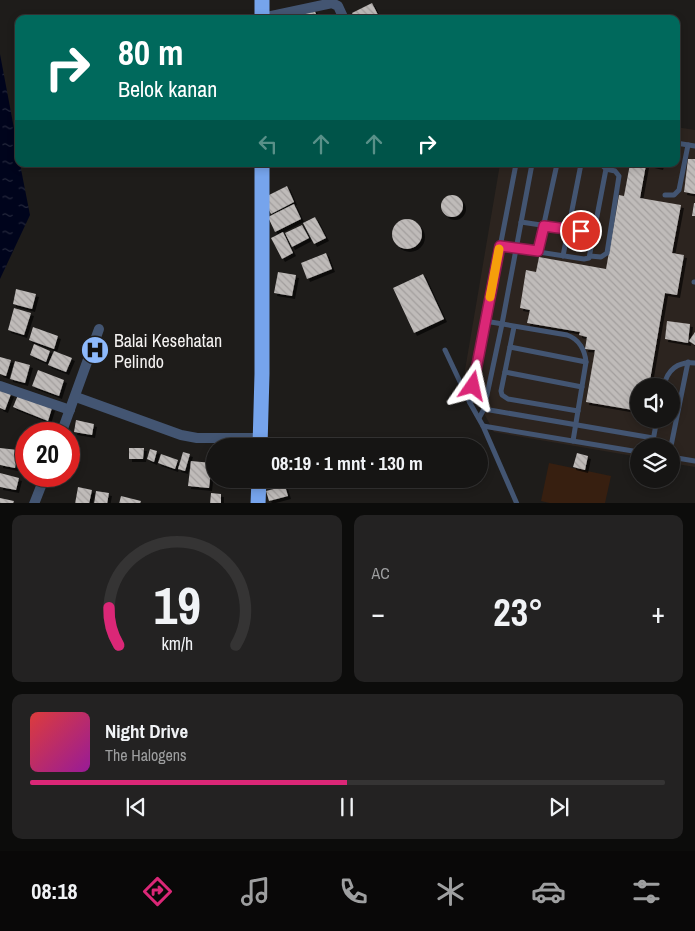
<!DOCTYPE html>
<html lang="id">
<head>
<meta charset="utf-8">
<style>
	:root { --surface:#161514; --page:#232222; --text:#f1f3f6; --muted:#9e9fa0; --line:#353434; --accent:#db2777 }
	body { margin:0; font-family:"Archivo Narrow",sans-serif; background:var(--page); color:var(--text); height:100vh; display:flex; flex-direction:column; font-size:19px; white-space:nowrap }
	* { box-sizing:border-box; margin:0 }
	p { font-size:16px; color:var(--muted) }
	.icon { flex:none; width:28px; height:28px; fill:none; stroke:currentColor; stroke-width:2; stroke-linecap:round; stroke-linejoin:round }
	.map { position:relative; height:503px; overflow:hidden }
	.panel { display:flex; flex-direction:column; gap:12px; padding:12px; background:#0c0c0b; flex:1 }
	.panel>* { flex:none }
	.hud { position:absolute; left:15px; top:15px; width:665px; height:152px; border-radius:10px; box-shadow:0 2px 8px #0003,0 0 0 1px var(--line); background:#00695c; color:#fff; overflow:hidden }
	.tools { position:absolute; left:630px; top:378px; display:grid; gap:10px }
	.tools a { display:grid; place-items:center; width:50px; height:50px; border-radius:50%; background:var(--surface); box-shadow:0 2px 8px #0003,0 0 0 1px var(--line); font-size:25px }
	.speed { position:absolute; left:15px; top:422px; display:flex; gap:10px; font-size:25px; font-weight:700; text-align:center }
	.speed>* { display:grid; place-content:center; width:65px; height:65px; border-radius:50%; background:var(--surface); box-shadow:0 2px 8px #0003,0 0 0 1px var(--line); line-height:1 }
	.speed .limit { border:8px solid #d22; background:#fff; color:#111 }
	.pin { position:absolute; display:grid; place-items:center; width:42px; height:42px; color:#fff; margin:-21px; border:2px solid #fff; border-radius:50%; box-shadow:0 1px 5px #0007 }
	.me { position:absolute; width:55px; margin:-28px; rotate:11deg; stroke-linejoin:round; filter:drop-shadow(0 0 4px #0008) }
	.turn { display:flex; align-items:center; gap:18px; height:105px; padding:0 20px; font-size:22px }
	.turn .icon { width:65px; height:65px; stroke-width:2.5 }
	.turn b { display:block; font-size:35px; line-height:42px }
	.lanes { display:flex; align-items:center; height:48px; padding:0 20px; background:#0003; justify-content:center; gap:25px; direction:ltr }
	.lanes .off { opacity:.35 }
	.big { font-size:38px; font-weight:800; line-height:1.1 }
	.panel .widget { flex:1; display:flex; flex-direction:column; justify-content:center; gap:8px; min-width:0; padding:0 18px; border-radius:10px; background:var(--page) }
	.panel .dial { align-items:center; gap:0 }
	.dial svg { height:130px; overflow:visible; fill:none; stroke:var(--line); stroke-width:7; stroke-linecap:round; text-anchor:middle }
	.dial text { fill:var(--text); stroke:none }
	.song { display:flex; align-items:center; gap:15px }
	.cover { width:60px; height:60px; border-radius:8px; background:linear-gradient(135deg,hsl(0 70% 55%),hsl(300 70% 35%)) }
	.played { height:5px; border-radius:2px; background:linear-gradient(90deg,var(--accent) 50%,var(--line) 50%) }
	.keys { display:flex; justify-content:space-around; direction:ltr }
	.heat { display:flex; justify-content:space-between; align-items:center; font-size:28px; direction:ltr }
	.panel .tiles { flex:1; display:grid; gap:12px; grid-template-columns:1fr 1fr }
	.widget:last-child { grid-column:span 2 }
	.trip { position:absolute; left:206px; top:438px; width:282px; height:50px; border-radius:25px; background:var(--surface); box-shadow:0 2px 8px #0003,0 0 0 1px var(--line); font-weight:800; line-height:50px; text-align:center }
	.tab-bar { display:flex; height:80px; justify-content:space-around; align-items:center; background:#090808; color:var(--muted) }
	.tab-bar .icon { width:35px; height:35px }
	.tab-bar .current { color:var(--accent) }
	.tab-bar b { font-size:22px; color:var(--text) }
	.map>svg:first-child { display:block }
</style>
</head>
<body>
<div class="map">
<svg width="695" height="504" viewBox="0 0 695 504">
	<defs>
		<pattern id="water-ripples" width="26" height="14" patternUnits="userSpaceOnUse" patternTransform="scale(1.25)"><rect width="26" height="14" fill="#00041c"/><path d="M2 4q2-2 4 0t4 0M15 11q2-2 4 0t4 0" fill="none" stroke="#26293d"/></pattern>
		<pattern id="building-back-hatch" width="6" height="6" patternUnits="userSpaceOnUse" patternTransform="scale(1.25)"><rect width="6" height="6" fill="#bfbbb9"/><path d="M-1 5l2 2M0 0l6 6M5-1l2 2" fill="none" stroke="#a29e9d"/></pattern>
		<filter id="shadow"><feDropShadow dx="3" dy="3" stdDeviation="0" flood-color="#0009"/></filter>
	</defs>
	<rect width="100%" height="100%" fill="#1e1c1a"/>
	<!-- built -->
	<path fill="#2c241f" fill-rule="evenodd" d="M676,127L695,130V467L671,463V446H639V457L494,432L464,376L500,164H676ZM639,386H671V419H639Z"/>
	<!-- park -->
	<polygon fill="#371f10" points="549,463 611,476 605,503 554,504 541,501"/>
	<!-- water -->
	<polygon fill="url(#water-ripples)" points="0,54 19,155 19,164 20,164 30,215 0,279"/>
	<!-- building -->
	<g fill="url(#building-back-hatch)" filter="url(#shadow)">
		<polygon points="372,3 378,15 370,19 355,19 352,13"/>
		<polygon points="314,9 318,19 294,19"/>
		<polygon points="688,159 695,159 695,194 684,192"/>
		<polygon points="630,164 646,165 640,198 681,205 672,253 684,255 677,295 665,293 649,386 639,386 639,411 586,402 595,350 585,349 587,337 579,335 580,332 527,323 530,310 520,308 526,270 536,272 539,257 606,269 619,195 624,196"/>
		<polygon points="647,164 661,164 660,167"/>
		<polygon points="287,186 294,202 271,214 263,198"/>
		<circle cx="452" cy="206" r="11"/>
		<polygon points="694,203 695,203 695,216 692,216"/>
		<polygon points="294,204 301,219 275,232 268,217"/>
		<polygon points="315,217 326,238 314,244 303,223"/>
		<circle cx="407" cy="234" r="15"/>
		<polygon points="302,225 309,238 292,247 285,233"/>
		<polygon points="283,232 293,253 282,259 271,238"/>
		<polygon points="326,253 332,269 307,279 301,263"/>
		<polygon points="278,272 296,275 292,296 274,293"/>
		<polygon points="423,274 444,319 414,333 393,288"/>
		<polygon points="16,289 36,294 32,309 13,304"/>
		<polygon points="14,308 31,313 24,335 8,330"/>
		<polygon points="667,321 690,324 688,343 665,339"/>
		<polygon points="33,327 58,336 54,349 29,340"/>
		<polygon points="695,332 695,345 689,341"/>
		<polygon points="34,344 50,351 46,362 30,355"/>
		<polygon points="54,351 72,358 66,372 48,365"/>
		<polygon points="0,357 11,360 6,376 0,374"/>
		<polygon points="15,361 30,365 25,383 10,379"/>
		<polygon points="38,370 64,380 59,396 32,386"/>
		<polygon points="0,390 11,394 5,410 0,408"/>
		<polygon points="18,395 52,408 48,421 13,407"/>
		<polygon points="76,420 94,424 92,435 74,432"/>
		<polygon points="0,448 18,450 15,468 0,465"/>
		<polygon points="129,448 144,448 143,459 129,459"/>
		<polygon points="150,449 157,451 154,462 147,459"/>
		<polygon points="183,452 190,454 185,471 178,469"/>
		<polygon points="577,453 588,456 585,470 573,467"/>
		<polygon points="161,454 178,460 175,469 158,463"/>
		<polygon points="191,461 212,463 209,488 188,486"/>
		<polygon points="0,473 19,478 16,490 0,487"/>
		<polygon points="285,486 288,496 269,501 266,491"/>
		<polygon points="78,487 92,490 89,504 75,504"/>
		<polygon points="96,491 109,493 107,504 94,504"/>
		<polygon points="211,493 221,494 221,504 210,504"/>
		<polygon points="121,496 141,501 140,504 119,504"/>
		<polygon points="0,498 14,501 13,504 0,504"/>
	</g>
	<g fill="none" stroke-linecap="round" stroke-linejoin="round">
		<!-- lane -->
		<g stroke="#435572" stroke-width="5">
			<polyline points="676,143 695,146"/>
			<polyline points="665,195 674,195 679,190 688,145"/>
			<polyline points="521,222 594,233"/>
			<polyline points="500,246 584,259 589,258 606,169 602,165 596,164"/>
			<polyline points="538,251 557,164"/>
			<polyline points="563,256 581,164"/>
			<polyline points="590,256 601,257 607,253 619,176 615,171 606,169"/>
			<polyline points="694,282 695,282"/>
			<path d="M485,321L567,335C579,339 585,350 586,362L573,441"/>
			<polyline points="514,327 501,391 502,395 508,399 578,411"/>
			<polyline points="510,347 586,362"/>
			<polyline points="445,350 470,403 483,426 517,504"/>
			<polyline points="505,372 582,387"/>
			<path d="M664,386C667,370 678,361 695,363"/>
			<polyline points="470,403 516,164"/>
			<polyline points="484,409 653,438"/>
			<polyline points="479,418 484,409 502,324 532,164"/>
			<polyline points="483,426 639,452"/>
			<polyline points="652,446 657,419"/>
			<polyline points="671,446 688,362"/>
			<polyline points="671,457 695,461"/>
		</g>
		<!-- street -->
		<g stroke="#435572" stroke-width="10">
			<polyline points="262,18 332,3 338,6 344,19"/>
			<polyline points="0,386 70,410"/>
			<polyline points="76,397 181,435 197,438 260,438"/>
			<polyline points="61,434 99,329"/>
			<polyline points="34,504 45,476"/>
		</g>
		<!-- highway -->
		<g stroke="#76a4ec" stroke-width="15">
			<polyline points="262,0 262,19"/>
			<polyline points="260,446 262,374 262,164"/>
			<polyline points="258,504 259,479"/>
		</g>
	</g>
	<g fill="none" stroke-linecap="round" stroke-linejoin="round">
		<defs>
			<polyline id="route" points="473,386 500,246 538,251 544,226 581,231"/>
		</defs>
		<!-- route casing -->
		<use href="#route" stroke="#8e194d" stroke-width="12"/>
		<!-- route -->
		<use href="#route" stroke="#db2777" stroke-width="9"/>
		<!-- slow -->
		<polyline stroke="#f59e0b" stroke-width="9" points="490,297 499,249"/>
	</g>
	<!-- icons -->
	<defs>
		<symbol id="hospital-disc" viewBox="-11 -11 22 22"><circle r="9.5" fill="#8db9fc" stroke="#1e1c1a"/><path d="M-5-5h3v3.5h4V-5h3V5h-3V1.5h-4V5h-3Z" fill="#111"/></symbol>
	</defs>
	<g fill-rule="evenodd">
		<use href="#hospital-disc" x="79" y="334" width="32" height="32"/>
	</g>
	<g text-anchor="middle" dominant-baseline="central" stroke-width="5" stroke-linejoin="round" paint-order="stroke">
		<!-- poi labels -->
		<g font-size="18" fill="#f4f2f1" stroke="#1e1c1a" text-anchor="start">
			<text x="114" y="340">Balai Kesehatan<tspan x="114" dy="21">Pelindo</tspan></text>
		</g>
	</g>
</svg>
<div class="tools">
<a><svg class="icon" aria-label="sound" viewBox="0 0 24 24"><path d="M4 9h4l5-4v14l-5-4H4zM17 9q2 3 0 6"/></svg></a>
<a><svg class="icon" aria-label="layers" viewBox="0 0 24 24"><path d="M12 4l9 5-9 5-9-5zM3 14l9 5 9-5"/></svg></a>
</div>
<div class="speed"><div class="limit">20</div></div>
<div class="pin" style="left:581px;top:231px;background:#d93025"><svg class="icon" aria-label="arrive" viewBox="0 0 24 24"><path d="M6 21V4h12l-3 4 3 4H6"/></svg></div>
<svg class="me" style="left:473px;top:386px" viewBox="-20 -20 40 40"><path d="M0-17L14 15 0 8-14 15z" fill="#db2777" stroke="#fff" stroke-width="4"/></svg>
<div class="trip">08:19 · 1 mnt · 130 m</div>
<div class="hud">
<div class="turn"><svg class="icon" aria-label="right" viewBox="0 0 24 24"><path d="M7 20v-9h11M14 6l5 5-5 5"/></svg><div><b>80 m</b>Belok kanan</div></div>
<div class="lanes"><svg class="icon off" aria-label="left" viewBox="0 0 24 24"><path d="M17 20v-9H6M10 6l-5 5 5 5"/></svg><svg class="icon off" aria-label="ahead" viewBox="0 0 24 24"><path d="M12 20V5M6 11l6-6 6 6"/></svg><svg class="icon off" aria-label="ahead" viewBox="0 0 24 24"><path d="M12 20V5M6 11l6-6 6 6"/></svg><svg class="icon" aria-label="right" viewBox="0 0 24 24"><path d="M7 20v-9h11M14 6l5 5-5 5"/></svg></div>
</div>
</div>
<section class="panel">
<div class="tiles">
<div class="widget dial"><svg viewBox="0 0 100 80">
<path d="M14 69A42 42 0 1 1 86 69"/>
<path d="M14 69A42 42 0 0 1 8 46" stroke="#db2777"/>
<text x="50" y="56" font-size="32" font-weight="700">19</text>
<text x="50" y="72" font-size="11">km/h</text>
</svg></div>
<div class="widget"><p>AC</p>
<div class="heat"><a>−</a><b class="big">23°</b><a>+</a></div>
</div>
<div class="widget">
<div class="song"><i class="cover"></i><div><b>Night Drive</b><p>The Halogens</p></div></div>
<div class="played"></div>
<div class="keys"><svg class="icon" aria-label="previous" viewBox="0 0 24 24"><path d="M18 5L8 12l10 7zM5 5v14"/></svg><svg class="icon" aria-label="pause" viewBox="0 0 24 24"><path d="M8 5v14M16 5v14"/></svg><svg class="icon" aria-label="next" viewBox="0 0 24 24"><path d="M6 5l10 7-10 7zM19 5v14"/></svg></div>
</div>
</div>
</section>
<nav class="tab-bar">
<b>08:18</b>
<svg class="icon current" aria-label="directions" viewBox="0 0 24 24"><path d="M12 3l9 9-9 9-9-9zM9 14v-3h6M13 9l2 2-2 2"/></svg>
<svg class="icon" aria-label="music" viewBox="0 0 24 24"><path d="M9 18V5l10-2v13"/><circle cx="6" cy="18" r="3"/><circle cx="16" cy="16" r="3"/></svg>
<svg class="icon" aria-label="phone" viewBox="0 0 24 24"><path d="M5 4h4l2 5-3 2q2 4 5 5l2-3 5 2v4C11 20 4 13 5 4z"/></svg>
<svg class="icon" aria-label="climate" viewBox="0 0 24 24"><path d="M12 3v18M4 7l16 10M4 17L20 7"/></svg>
<svg class="icon" aria-label="car" viewBox="0 0 24 24"><path d="M5 17H2v-5l4-1 3-4h7l3 4 3 1v5h-3M9 17h6M6 11h13"/><circle cx="7" cy="17" r="2"/><circle cx="17" cy="17" r="2"/></svg>
<svg class="icon" aria-label="filters" viewBox="0 0 24 24"><path d="M4 7h16M4 17h16"/><circle cx="9" cy="7" r="2"/><circle cx="15" cy="17" r="2"/></svg>
</nav>
</body>
</html>
